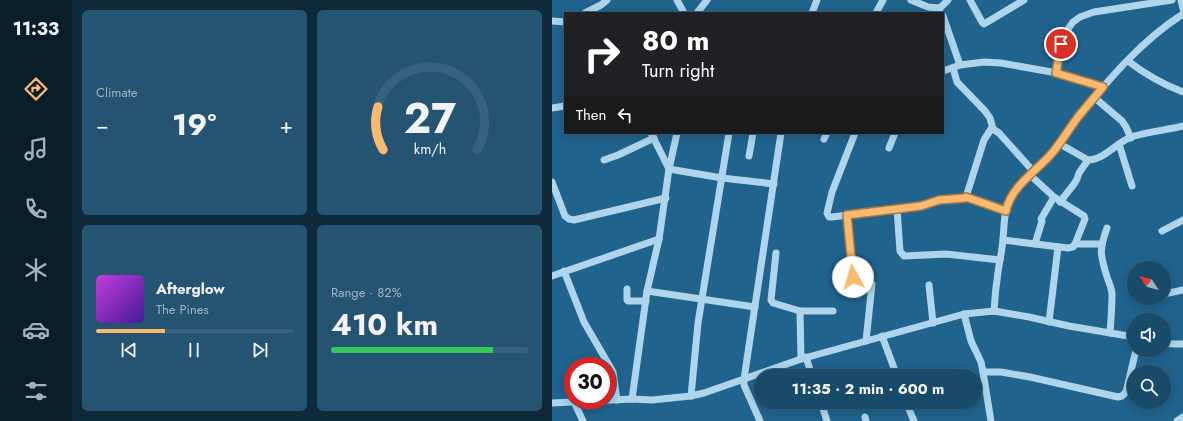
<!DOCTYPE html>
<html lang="en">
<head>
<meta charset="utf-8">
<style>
	:root { --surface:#184a6a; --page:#255472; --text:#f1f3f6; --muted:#9fb3c1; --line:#36627e; --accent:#fab96e }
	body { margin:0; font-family:Jost,sans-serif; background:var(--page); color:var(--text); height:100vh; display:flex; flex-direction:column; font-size:15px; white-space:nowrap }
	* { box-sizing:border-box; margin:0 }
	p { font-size:13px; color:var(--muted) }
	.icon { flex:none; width:22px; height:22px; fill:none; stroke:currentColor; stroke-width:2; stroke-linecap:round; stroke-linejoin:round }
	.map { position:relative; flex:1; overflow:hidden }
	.details { display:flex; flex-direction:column; gap:10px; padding:10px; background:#0d293a; width:480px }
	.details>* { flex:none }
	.guide { position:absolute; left:12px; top:12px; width:380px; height:122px; border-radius:0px; box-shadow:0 2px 10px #0003,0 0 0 1px var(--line); background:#202124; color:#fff; overflow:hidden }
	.needle { width:26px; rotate:306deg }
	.buttons { position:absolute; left:575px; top:261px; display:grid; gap:8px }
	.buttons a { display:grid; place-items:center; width:44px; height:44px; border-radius:50%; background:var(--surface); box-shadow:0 2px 10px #0003,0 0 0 1px var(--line); font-size:20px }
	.speed { position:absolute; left:12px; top:357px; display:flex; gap:8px; font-size:20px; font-weight:700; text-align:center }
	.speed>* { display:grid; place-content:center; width:52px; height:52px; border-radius:50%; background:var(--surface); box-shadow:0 2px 10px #0003,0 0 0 1px var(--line); line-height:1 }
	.speed .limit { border:6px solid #d22; background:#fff; color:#111 }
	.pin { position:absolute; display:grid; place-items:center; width:34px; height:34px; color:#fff; margin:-17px; border:2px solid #fff; border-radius:50%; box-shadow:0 1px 4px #0007 }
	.me { position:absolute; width:44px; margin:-22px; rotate:354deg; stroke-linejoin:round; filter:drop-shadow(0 0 3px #0008) }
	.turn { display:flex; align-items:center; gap:14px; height:84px; padding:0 12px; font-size:18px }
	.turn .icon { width:52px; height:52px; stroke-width:2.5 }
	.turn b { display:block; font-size:28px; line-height:34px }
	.then { display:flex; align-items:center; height:38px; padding:0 12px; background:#0003; gap:8px; font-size:15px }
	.big { font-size:30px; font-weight:700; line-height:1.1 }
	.details .card { flex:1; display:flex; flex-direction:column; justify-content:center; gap:6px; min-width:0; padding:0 14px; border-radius:6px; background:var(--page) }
	.details .dial { align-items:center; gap:0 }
	.dial svg { height:104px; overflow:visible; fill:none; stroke:var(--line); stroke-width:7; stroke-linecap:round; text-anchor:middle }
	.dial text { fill:var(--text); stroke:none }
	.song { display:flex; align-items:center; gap:12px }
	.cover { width:48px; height:48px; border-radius:6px; background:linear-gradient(135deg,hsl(290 70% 55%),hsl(260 70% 35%)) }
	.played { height:4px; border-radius:2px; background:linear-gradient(90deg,var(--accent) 35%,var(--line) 35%) }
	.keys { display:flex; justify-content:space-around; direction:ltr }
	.heat { display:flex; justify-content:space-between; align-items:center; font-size:22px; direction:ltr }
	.charge { height:6px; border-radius:3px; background:linear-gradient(90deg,#34c759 82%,var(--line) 0) }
	.details .tiles { flex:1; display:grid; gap:10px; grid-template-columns:repeat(2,1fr) }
	.trip { position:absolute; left:202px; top:369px; width:228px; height:40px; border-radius:20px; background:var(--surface); box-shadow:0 2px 10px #0003,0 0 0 1px var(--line); font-weight:700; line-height:40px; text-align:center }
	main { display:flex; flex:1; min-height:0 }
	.dock { display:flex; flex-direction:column; width:72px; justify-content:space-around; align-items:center; background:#0a1e2a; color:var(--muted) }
	.dock .icon { width:28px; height:28px }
	.dock .current { color:var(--accent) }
	.dock b { font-size:18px; color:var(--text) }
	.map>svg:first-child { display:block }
</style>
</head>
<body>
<main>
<nav class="dock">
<b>11:33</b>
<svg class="icon current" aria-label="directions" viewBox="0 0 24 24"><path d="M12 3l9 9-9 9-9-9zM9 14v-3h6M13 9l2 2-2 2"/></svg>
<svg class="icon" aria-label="music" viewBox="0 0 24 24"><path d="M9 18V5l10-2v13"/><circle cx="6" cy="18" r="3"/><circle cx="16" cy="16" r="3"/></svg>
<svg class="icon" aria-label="phone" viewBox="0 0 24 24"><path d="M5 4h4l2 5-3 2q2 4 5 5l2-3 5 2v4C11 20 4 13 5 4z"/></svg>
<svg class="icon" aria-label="climate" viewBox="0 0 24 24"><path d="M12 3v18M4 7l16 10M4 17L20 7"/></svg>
<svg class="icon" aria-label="car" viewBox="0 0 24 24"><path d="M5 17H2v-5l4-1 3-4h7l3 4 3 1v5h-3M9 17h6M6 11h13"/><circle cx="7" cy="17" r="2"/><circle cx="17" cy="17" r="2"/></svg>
<svg class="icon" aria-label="filters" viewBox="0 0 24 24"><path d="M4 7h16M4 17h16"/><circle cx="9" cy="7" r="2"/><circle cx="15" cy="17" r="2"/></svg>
</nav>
<section class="details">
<div class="tiles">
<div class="card"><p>Climate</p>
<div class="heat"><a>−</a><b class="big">19°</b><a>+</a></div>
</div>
<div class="card dial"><svg viewBox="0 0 100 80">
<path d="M14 69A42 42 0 1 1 86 69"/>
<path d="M14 69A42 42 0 0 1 10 36" stroke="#fab96e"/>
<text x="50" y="56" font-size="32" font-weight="700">27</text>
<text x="50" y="72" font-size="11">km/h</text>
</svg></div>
<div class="card">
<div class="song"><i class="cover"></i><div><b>Afterglow</b><p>The Pines</p></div></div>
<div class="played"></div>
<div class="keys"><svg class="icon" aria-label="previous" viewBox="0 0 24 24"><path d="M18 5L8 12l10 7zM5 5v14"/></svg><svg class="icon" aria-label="pause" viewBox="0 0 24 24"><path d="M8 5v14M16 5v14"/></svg><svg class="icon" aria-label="next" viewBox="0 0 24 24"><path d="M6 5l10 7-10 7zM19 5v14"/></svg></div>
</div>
<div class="card"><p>Range · 82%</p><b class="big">410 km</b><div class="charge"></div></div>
</div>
</section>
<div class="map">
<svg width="631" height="421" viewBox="0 0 631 421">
	<rect width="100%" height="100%" fill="#20638d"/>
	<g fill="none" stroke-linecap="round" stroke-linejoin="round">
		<!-- minor -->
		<g stroke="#aed5ec" stroke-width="7">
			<polyline points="125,0 132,13"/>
			<polyline points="359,0 376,7 388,8"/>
			<polyline points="418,0 430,22 432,24 472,0"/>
			<polyline points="629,0 631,9"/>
			<polyline points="388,8 396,0"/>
			<polyline points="33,13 49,5 55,0"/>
			<polyline points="145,13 155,0"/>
			<polyline points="260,13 265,0"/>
			<polyline points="324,13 331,0"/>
			<polyline points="391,16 408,65"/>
			<polyline points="0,21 13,22"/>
			<path d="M576,61C594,75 610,84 631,92"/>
			<polyline points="401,68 405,82 433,111 438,118 441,129"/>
			<polyline points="391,71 408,65 432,62 449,63 505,73 551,87"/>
			<polyline points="505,73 511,36 521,22 528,17 542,12 620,0"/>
			<polyline points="543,98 570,121 574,127 579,138"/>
			<polyline points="0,108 13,106"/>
			<polyline points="125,133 117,169 170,178 222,184"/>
			<polyline points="303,133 280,192 275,213 277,217 280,217 369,206 387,200 413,198 414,197 454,211"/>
			<polyline points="272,139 275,133"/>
			<path d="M508,144L536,160C552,160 564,143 579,137C595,132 615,130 631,126"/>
			<polyline points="567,144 580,186"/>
			<polyline points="337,148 343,133"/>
			<polyline points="197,156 201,133"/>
			<polyline points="52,160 66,155 102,138"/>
			<polyline points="0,182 13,216 17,219 22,220 114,198"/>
			<polyline points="414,197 432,140 439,129 441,129 447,133 482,172"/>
			<polyline points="508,202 522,184 525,179 527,173 536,160"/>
			<polyline points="345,209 348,251 352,256 394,254 448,260"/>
			<path d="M295,215L301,277C305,284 314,279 320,284L314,341"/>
			<path d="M555,228C547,250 548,254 555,277C557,283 560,288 560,295C560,307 559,320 558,333"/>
			<polyline points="610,231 631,220"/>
			<polyline points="451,240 516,248 521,247 523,244 533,219 532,216 502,197 478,175"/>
			<polyline points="483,244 490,221 489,219 502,197"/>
			<polyline points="523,244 550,244"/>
			<polyline points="224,253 219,300 221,303 248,311 281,311"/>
			<polyline points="12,271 32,322 57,365 61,372 65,400"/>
			<polyline points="0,276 107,239"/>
			<polyline points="377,285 381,323"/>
			<polyline points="75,289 75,300 76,301 94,301"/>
			<polyline points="95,291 203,307"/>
			<polyline points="612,294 631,290"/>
			<polyline points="248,311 249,359"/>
			<path d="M442,311C443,301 443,291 445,281C446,267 450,253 451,239C452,228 452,216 455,205C463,183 486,170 501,153C510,141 518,128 527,116C557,79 590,40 631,14"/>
			<polyline points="412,314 419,341 429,362 431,372 439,421"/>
			<polyline points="497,322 506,247"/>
			<polyline points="330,336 345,376"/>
			<polyline points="612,343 621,344 631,344"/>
			<polyline points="254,357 260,376"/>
			<polyline points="431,372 449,372 478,377 566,397 570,396 574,392 584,350"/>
			<polyline points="139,396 146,323 177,133"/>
			<polyline points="80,399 95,291 107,239 117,169 99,133"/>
			<polyline points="22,402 31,421"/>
			<polyline points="269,402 275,421"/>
			<polyline points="354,402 362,421"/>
			<polyline points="0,403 80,399 100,400 139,396 152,393 249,359 412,314 442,311 477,317 517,326 582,337"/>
			<polyline points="313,417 314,421"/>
			<polyline points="208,421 192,385 192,379 229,133"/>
			<polyline points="625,421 631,417"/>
		</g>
	</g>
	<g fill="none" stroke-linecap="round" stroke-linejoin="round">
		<defs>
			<path id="route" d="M301,277L295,215L369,206L387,200L413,198L414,197L454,211C459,186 485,171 501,152C510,141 517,129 526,117C534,107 543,97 551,87L504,73L509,44"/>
		</defs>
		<!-- route casing -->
		<use href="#route" stroke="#a27848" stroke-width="10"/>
		<!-- route -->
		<use href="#route" stroke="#fab96e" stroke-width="7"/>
	</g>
</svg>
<div class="buttons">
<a><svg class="needle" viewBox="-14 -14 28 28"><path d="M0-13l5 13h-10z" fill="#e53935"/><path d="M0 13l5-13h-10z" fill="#9fb3c1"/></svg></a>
<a><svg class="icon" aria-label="sound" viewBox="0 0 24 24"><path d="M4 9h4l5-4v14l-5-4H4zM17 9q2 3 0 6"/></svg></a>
<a><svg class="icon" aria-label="search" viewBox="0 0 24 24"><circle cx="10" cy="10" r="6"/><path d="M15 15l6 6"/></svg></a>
</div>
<div class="speed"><div class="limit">30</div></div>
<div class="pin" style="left:509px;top:44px;background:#d93025"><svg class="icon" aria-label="arrive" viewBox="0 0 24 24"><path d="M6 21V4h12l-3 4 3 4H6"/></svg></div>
<svg class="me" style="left:301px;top:277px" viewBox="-20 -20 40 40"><circle r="19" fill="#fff"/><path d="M0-13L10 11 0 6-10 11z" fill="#fab96e"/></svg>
<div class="trip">11:35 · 2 min · 600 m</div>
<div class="guide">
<div class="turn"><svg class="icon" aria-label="right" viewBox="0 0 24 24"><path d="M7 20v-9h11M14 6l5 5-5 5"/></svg><div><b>80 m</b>Turn right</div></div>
<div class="then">Then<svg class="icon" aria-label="left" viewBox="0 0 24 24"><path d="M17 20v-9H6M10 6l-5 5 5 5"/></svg></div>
</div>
</div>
</main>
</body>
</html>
